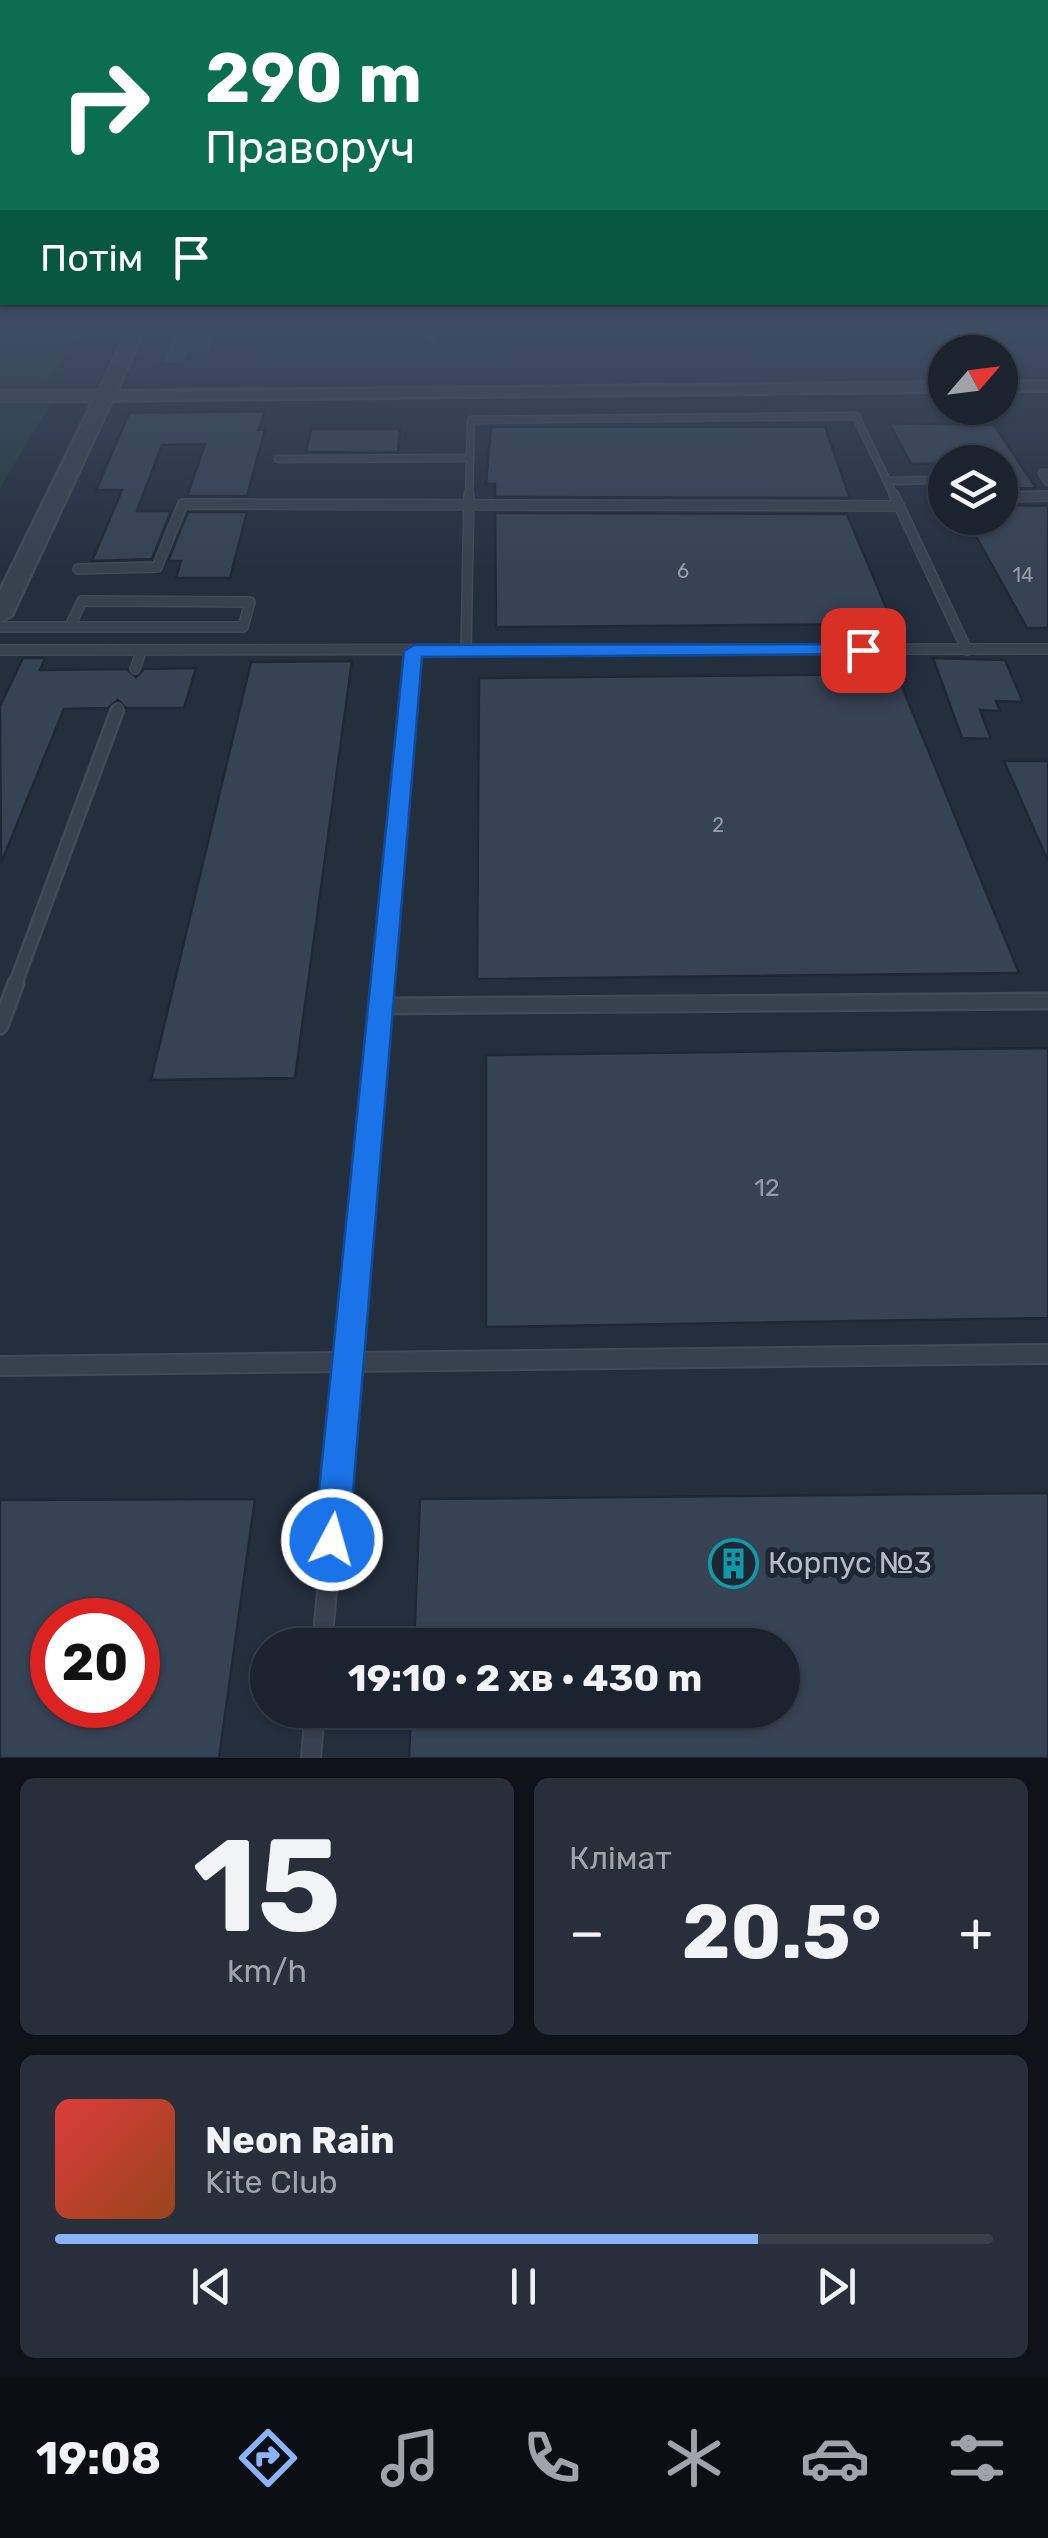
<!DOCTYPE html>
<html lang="uk">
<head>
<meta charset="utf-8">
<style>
	:root { --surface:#1b232e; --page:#282f3a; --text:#f1f3f6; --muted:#a0a4aa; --line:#39404a; --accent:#8ab4f8 }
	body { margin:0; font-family:Rubik,sans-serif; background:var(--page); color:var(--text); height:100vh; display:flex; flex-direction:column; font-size:38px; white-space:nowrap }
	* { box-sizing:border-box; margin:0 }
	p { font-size:32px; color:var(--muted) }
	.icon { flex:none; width:55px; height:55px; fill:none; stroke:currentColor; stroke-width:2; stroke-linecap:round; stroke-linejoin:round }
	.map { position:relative; height:1758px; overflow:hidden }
	.panel { display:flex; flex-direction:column; gap:20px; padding:20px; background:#0f1319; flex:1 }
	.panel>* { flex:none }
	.guide { position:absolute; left:0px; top:0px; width:1050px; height:305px; box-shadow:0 2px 8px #0004,0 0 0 2px var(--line); background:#0b6e4f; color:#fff; overflow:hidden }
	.needle { width:65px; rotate:62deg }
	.controls { position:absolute; left:928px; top:335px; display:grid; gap:20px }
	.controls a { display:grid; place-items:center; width:90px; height:90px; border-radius:50%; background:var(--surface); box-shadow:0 2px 8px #0004,0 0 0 2px var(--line); font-size:50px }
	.speed { position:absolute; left:30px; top:1598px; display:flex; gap:20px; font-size:50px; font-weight:700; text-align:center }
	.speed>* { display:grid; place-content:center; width:130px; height:130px; border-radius:50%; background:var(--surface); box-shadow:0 2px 8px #0004,0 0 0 2px var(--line); line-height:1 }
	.speed .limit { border:15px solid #d22; background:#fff; color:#111 }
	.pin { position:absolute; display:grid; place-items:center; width:85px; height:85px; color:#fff; margin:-42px; border-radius:20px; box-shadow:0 5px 15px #0006 }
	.me { position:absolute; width:110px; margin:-55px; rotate:6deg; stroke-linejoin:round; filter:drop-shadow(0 0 8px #0008) }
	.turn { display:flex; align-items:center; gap:35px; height:210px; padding:0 40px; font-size:45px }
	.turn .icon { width:130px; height:130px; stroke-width:2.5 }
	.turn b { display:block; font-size:70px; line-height:85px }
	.then { display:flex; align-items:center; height:95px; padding:0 40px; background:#0003; gap:20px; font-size:38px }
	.big { font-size:75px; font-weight:700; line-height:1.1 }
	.panel .tile { flex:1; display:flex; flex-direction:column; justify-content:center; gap:15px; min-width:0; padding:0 35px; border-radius:15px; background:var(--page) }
	.panel .dial { align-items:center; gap:0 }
	.dial b { font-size:130px; line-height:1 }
	.song { display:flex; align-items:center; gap:30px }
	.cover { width:120px; height:120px; border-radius:15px; background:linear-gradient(135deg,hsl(0 70% 55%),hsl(20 70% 35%)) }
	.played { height:10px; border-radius:5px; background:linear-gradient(90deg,var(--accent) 75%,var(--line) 75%) }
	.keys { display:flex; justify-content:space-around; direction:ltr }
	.heat { display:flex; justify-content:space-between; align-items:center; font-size:55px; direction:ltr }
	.panel .tiles { flex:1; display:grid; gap:20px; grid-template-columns:1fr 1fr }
	.tile:last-child { grid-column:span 2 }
	.trip { position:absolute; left:250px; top:1628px; width:550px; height:100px; border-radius:50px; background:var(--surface); box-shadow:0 2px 8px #0004,0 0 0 2px var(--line); font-weight:700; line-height:100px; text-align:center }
	.tab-bar { display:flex; height:160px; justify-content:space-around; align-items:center; background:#0b0e12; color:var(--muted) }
	.tab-bar .icon { width:70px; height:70px }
	.tab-bar .on { color:var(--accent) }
	.tab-bar b { font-size:45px; color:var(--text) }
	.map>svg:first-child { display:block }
</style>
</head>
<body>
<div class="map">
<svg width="1048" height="1758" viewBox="0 0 1048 1758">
	<rect width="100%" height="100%" fill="#242f3e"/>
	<!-- green -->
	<g fill="#263c3f">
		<polygon points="0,325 87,325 46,384 0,384"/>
		<polygon points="0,396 55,396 0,488"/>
	</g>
	<!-- building -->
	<g fill="#364354" stroke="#1f2835" stroke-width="2.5" fill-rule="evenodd">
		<polygon points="179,325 221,325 210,353 188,353 183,364 160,364"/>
		<polygon points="265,411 259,430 265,430 247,496 187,496 205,444 162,445 137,511 171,511 152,559 92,561 122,490 96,490 129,413"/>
		<polygon points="889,423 994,425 1036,488 1000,489 1000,462 911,464"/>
		<polygon points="491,427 825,427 850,498 495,497 495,484 486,484"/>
		<polygon points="311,429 400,429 398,452 306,452"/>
		<polygon points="1000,505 1048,506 1048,628 1027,628 968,522 1000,521"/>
		<polygon points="188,512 247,512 230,578 176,578 181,561 168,561"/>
		<polygon points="495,513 847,514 893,624 496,627"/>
		<polygon points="23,658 45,658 40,670 127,669 136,677 144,669 196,668 184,708 126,708 118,700 108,708 64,709 1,863 0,706"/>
		<polygon points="933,658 1005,660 1023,702 996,701 1000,711 980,710 991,739 962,738"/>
		<polygon points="352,661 295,1078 151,1080 251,662"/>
		<polygon points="897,674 1019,973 477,979 479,678"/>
		<polygon points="1004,761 1048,761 1048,861"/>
		<polygon points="1048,1048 1048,1318 486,1327 486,1055"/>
		<polygon points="1048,1493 1048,1758 409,1758 411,1710 782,1710 782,1645 414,1645 420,1499"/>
		<path d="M255,1499L219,1758H0V1500ZM52,1620H138V1705H52Z"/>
	</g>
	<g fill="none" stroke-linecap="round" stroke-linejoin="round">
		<defs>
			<g id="service-far4">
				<polyline points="433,325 434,339"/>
				<polyline points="278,459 470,458"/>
				<polyline points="1048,473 1042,473 1048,482"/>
				<polyline points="887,481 941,480 945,489"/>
				<polyline points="1000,497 1048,496"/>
				<polyline points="469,498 471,420 856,416 895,498"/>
			</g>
			<g id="service-far3">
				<polyline points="894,495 967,650"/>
				<polyline points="1000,497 1048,496"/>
				<polyline points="78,569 157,567 183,504 899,506"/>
				<polyline points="0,627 243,627 250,602 82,601 70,626"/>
				<polyline points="0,650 1048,649"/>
				<polyline points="466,651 469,495"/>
				<polyline points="135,669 141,652"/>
				<polyline points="116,713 118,708"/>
				<polyline points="408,713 414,651"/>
			</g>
			<g id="service-far2">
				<polyline points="15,985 117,711"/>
				<polyline points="383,985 408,711"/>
			</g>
			<g id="service-far1">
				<polyline points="382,1006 1048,1001"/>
				<polyline points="0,1026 16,983"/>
				<polyline points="351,1328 383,983"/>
			</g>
			<g id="service">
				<polyline points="0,1366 1048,1354"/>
				<polyline points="322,1645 352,1325"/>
				<polyline points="311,1758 315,1710"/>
			</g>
			<g id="minor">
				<rect x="1000" y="382" width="48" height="8"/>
				<polygon points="945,383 945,391 103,400 96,396 103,392"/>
			</g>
			<polygon id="tertiary" points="131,325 147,325 12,615 0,622 0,591 93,401 0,401 0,391 99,391"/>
		</defs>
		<!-- service-far4 casing -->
		<use href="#service-far4" stroke="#414a57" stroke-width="9"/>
		<!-- service-far3 casing -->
		<use href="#service-far3" stroke="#414a57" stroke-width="12"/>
		<!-- service-far2 casing -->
		<use href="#service-far2" stroke="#414a57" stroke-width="16"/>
		<!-- service-far1 casing -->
		<use href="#service-far1" stroke="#414a57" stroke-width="19"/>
		<!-- service casing -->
		<use href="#service" stroke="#414a57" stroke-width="22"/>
		<!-- minor casing -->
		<use href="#minor" stroke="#414a57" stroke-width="6"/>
		<!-- tertiary casing -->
		<use href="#tertiary" stroke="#414a57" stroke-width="5"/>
		<!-- service-far4 -->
		<use href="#service-far4" stroke="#38414e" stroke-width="6"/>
		<!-- service-far3 -->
		<use href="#service-far3" stroke="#38414e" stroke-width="9"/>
		<!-- service-far2 -->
		<use href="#service-far2" stroke="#38414e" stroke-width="11"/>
		<!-- service-far1 -->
		<use href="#service-far1" stroke="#38414e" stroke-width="14"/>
		<!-- service -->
		<use href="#service" stroke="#38414e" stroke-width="18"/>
		<!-- minor -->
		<use href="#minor" fill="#38414e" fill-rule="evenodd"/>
		<!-- tertiary -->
		<use href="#tertiary" fill="#38414e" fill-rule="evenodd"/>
	</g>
	<!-- sky -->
	<linearGradient id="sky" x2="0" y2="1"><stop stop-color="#141a22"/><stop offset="0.57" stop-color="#3f4d63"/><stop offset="1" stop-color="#3f4d63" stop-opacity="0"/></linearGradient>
	<rect width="1048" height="571" fill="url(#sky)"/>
	<!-- route -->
	<polygon fill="#1a73e8" stroke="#114b97" stroke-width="2.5" points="863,644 872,650 870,654 422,657 349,1540 344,1552 332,1557 319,1552 314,1540 404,651 414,645"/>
	<!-- icons -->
	<defs>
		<symbol id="building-ring" viewBox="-11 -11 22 22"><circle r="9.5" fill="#1d2633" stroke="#0f9aa8" stroke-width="1.5"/><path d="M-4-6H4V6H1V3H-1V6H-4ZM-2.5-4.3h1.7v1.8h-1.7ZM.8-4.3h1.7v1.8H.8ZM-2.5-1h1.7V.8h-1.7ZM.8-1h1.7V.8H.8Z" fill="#0f9aa8"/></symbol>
	</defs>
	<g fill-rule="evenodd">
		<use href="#building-ring" x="706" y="1536" width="55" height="55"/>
	</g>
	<g text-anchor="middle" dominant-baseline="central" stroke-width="10" stroke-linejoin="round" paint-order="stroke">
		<!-- number labels -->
		<g font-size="20" fill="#929caa">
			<text x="683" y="571">6</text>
			<text x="1023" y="575">14</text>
			<text x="718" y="825">2</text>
		</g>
		<!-- near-number labels -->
		<g font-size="25" fill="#929caa">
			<text x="767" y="1187">12</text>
		</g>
		<!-- near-poi labels -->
		<g font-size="30" fill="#b4bcc9" stroke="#1d2633" text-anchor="start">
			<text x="768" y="1563">Корпус №3</text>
		</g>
	</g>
</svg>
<div class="controls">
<a><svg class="needle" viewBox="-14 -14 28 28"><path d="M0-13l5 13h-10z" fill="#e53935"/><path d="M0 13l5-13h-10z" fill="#a0a4aa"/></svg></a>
<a><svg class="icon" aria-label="layers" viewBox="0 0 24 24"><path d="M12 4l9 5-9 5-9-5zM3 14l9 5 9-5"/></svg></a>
</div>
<div class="speed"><div class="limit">20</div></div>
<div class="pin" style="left:863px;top:650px;background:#d93025"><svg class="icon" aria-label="arrive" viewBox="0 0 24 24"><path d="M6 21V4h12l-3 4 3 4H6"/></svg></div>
<svg class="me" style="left:332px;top:1540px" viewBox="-20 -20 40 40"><circle r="17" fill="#1a73e8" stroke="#fff" stroke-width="3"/><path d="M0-11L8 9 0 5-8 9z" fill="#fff"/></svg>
<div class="trip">19:10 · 2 хв · 430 m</div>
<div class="guide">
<div class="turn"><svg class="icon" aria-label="right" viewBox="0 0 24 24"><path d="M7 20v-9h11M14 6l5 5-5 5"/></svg><div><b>290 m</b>Праворуч</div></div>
<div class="then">Потім<svg class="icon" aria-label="arrive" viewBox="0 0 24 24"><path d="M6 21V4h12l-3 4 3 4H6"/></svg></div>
</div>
</div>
<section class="panel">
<div class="tiles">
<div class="tile dial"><b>15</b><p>km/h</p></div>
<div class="tile"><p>Клімат</p>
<div class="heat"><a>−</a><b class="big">20.5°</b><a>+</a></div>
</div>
<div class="tile">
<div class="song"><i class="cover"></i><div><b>Neon Rain</b><p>Kite Club</p></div></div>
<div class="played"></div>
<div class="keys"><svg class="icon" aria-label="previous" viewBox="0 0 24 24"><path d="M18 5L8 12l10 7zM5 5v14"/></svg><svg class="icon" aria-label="pause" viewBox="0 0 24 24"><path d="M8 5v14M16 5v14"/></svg><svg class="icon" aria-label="next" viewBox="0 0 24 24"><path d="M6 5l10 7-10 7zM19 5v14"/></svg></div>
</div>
</div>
</section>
<nav class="tab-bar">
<b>19:08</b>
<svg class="icon on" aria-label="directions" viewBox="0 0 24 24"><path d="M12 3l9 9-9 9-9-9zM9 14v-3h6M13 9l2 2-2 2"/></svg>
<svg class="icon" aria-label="music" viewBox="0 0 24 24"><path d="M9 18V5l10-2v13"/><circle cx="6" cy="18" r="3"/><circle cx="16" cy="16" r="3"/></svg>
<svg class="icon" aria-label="phone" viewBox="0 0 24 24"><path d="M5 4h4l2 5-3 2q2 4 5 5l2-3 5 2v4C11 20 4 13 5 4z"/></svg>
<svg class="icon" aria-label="climate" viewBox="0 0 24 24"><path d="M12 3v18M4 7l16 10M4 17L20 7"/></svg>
<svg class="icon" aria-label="car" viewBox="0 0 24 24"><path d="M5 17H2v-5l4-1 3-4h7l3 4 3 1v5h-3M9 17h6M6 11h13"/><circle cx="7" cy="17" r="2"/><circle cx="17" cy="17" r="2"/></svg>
<svg class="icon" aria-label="filters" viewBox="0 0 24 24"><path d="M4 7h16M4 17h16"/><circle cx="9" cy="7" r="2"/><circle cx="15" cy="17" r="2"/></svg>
</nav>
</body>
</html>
